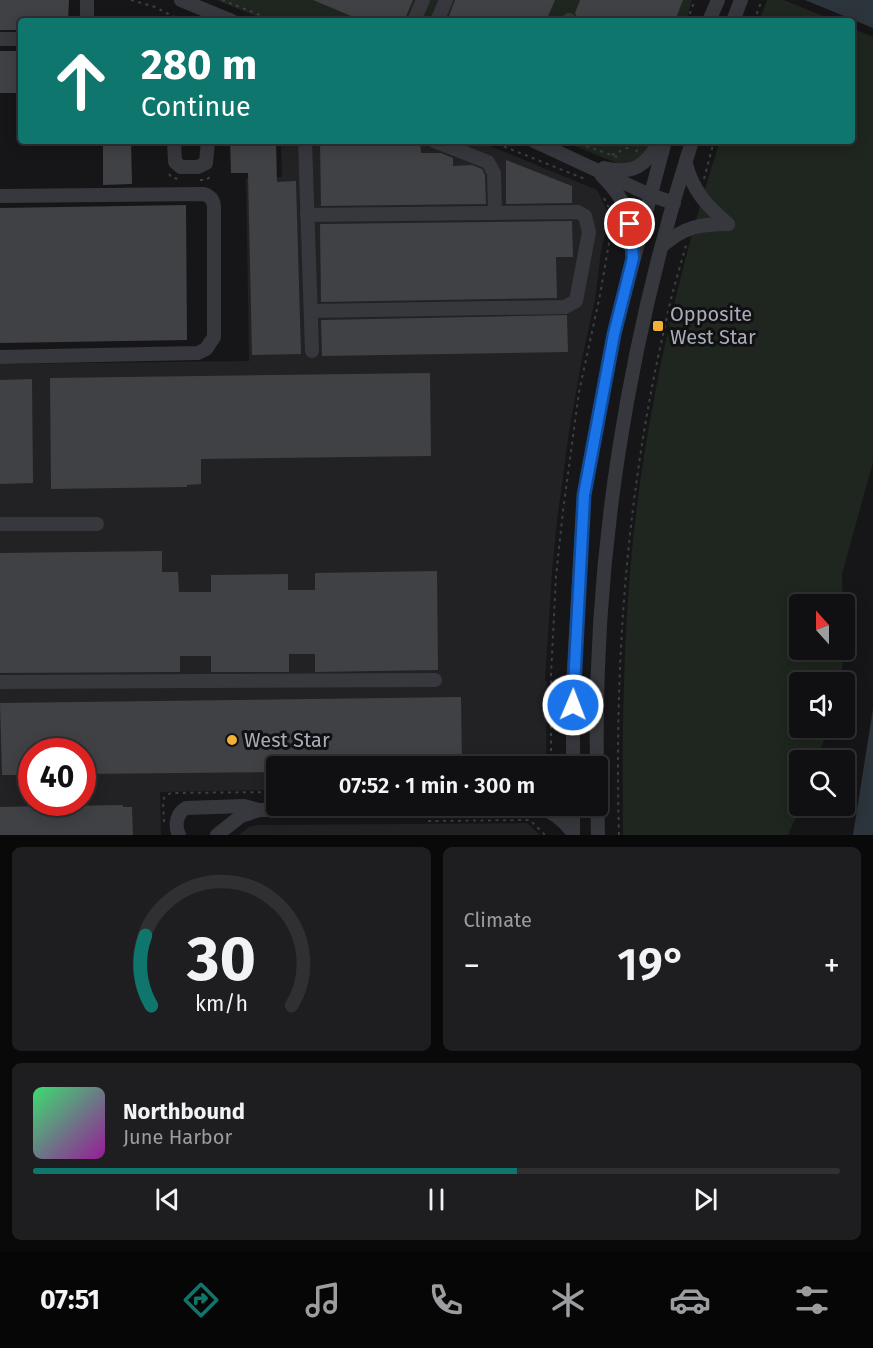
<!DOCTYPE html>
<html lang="en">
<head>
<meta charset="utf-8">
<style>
	:root { --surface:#101012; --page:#1e1e20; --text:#f1f3f6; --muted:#9c9d9f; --line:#303032; --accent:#0f766e }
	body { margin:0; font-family:"Fira Sans",sans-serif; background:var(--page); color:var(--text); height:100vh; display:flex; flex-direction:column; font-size:22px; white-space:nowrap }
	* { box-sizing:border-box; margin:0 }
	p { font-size:20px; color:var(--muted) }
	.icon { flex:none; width:33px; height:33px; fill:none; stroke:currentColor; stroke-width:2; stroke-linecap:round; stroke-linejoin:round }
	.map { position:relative; height:835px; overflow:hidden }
	.drawer { display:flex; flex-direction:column; gap:12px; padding:12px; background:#09090a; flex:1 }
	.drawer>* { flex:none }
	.banner { position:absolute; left:18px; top:18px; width:837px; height:126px; border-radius:6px; box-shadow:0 3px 15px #0003,0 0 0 2px var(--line); background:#0f766e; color:#fff; overflow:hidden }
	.needle { width:39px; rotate:339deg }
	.fabs { position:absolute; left:789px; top:594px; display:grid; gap:12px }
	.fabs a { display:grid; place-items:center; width:66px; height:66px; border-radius:6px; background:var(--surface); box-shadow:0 3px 15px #0003,0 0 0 2px var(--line); font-size:30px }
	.speed { position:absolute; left:18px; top:738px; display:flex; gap:12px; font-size:30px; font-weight:700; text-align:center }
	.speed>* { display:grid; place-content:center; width:78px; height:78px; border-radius:50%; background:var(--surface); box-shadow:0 3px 15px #0003,0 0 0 2px var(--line); line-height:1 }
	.speed .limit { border:9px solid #d22; background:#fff; color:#111 }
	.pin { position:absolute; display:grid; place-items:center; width:51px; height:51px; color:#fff; margin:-26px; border:3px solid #fff; border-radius:50%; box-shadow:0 2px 6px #0007 }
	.me { position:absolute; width:66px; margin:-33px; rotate:1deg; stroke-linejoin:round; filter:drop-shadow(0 0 4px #0008) }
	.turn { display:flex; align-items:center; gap:21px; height:126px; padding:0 24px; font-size:27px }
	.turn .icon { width:78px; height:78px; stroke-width:2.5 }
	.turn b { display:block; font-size:42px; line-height:51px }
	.big { font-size:45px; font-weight:600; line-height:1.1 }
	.drawer .card { flex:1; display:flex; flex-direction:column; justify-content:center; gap:9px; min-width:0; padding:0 21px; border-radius:9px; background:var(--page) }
	.drawer .dial { align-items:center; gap:0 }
	.dial svg { height:156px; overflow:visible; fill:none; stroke:var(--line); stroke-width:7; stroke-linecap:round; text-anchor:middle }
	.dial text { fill:var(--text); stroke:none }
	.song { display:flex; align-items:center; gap:18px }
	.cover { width:72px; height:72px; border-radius:9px; background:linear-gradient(135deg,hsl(140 70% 55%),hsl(300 70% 35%)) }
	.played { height:6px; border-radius:3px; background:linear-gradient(90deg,var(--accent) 60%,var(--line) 60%) }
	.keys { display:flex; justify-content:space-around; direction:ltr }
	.heat { display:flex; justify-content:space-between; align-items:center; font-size:33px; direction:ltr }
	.drawer .tiles { flex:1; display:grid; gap:12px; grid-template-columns:1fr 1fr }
	.card:last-child { grid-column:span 2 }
	.trip { position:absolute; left:266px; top:756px; width:342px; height:60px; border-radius:6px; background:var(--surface); box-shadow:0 3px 15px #0003,0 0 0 2px var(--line); font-weight:600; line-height:60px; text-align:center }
	.tab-bar { display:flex; height:96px; justify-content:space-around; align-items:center; background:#060607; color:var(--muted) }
	.tab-bar .icon { width:42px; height:42px }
	.tab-bar .selected { color:var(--accent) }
	.tab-bar b { font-size:27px; color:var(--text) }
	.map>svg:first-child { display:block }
</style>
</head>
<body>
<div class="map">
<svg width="873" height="835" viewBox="0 0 873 835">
	<rect width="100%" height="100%" fill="#161618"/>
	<!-- built -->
	<g fill="#222225" fill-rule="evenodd">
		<path d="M281,141H478L597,190L610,216L601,251L595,300L582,358L569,432L557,521L552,572L545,681H547L546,766H276V790L160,792L161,835H0V364L249,361L246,178L282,177ZM32,752H82V802H32Z"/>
		<polygon points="527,823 540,835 239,835 249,827 257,825"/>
	</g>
	<!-- green -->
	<g fill="#1e261f">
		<polygon points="216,0 692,0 686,21 268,21"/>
		<polygon points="767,0 784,0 835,21 759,21"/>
		<path d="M852,28L873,37V462L842,574L843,604H800V650H843V664L839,682H800V728H828L817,760H800L801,806L788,835H623C622,736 623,638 633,540C647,408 679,267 720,141H852Z"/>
		<polygon points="562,141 651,141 647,156 622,165"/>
	</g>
	<!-- water -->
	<g fill="#2c353c">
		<polygon points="805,0 873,0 873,28"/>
		<polygon points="873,709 873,835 853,835"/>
	</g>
	<!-- building -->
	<g fill="#404145">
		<polygon points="0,0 69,0 68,21 21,21 21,30 0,30"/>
		<polygon points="313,0 413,0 404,21 363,21"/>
		<polygon points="455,0 555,0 546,21 447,21"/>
		<polygon points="580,0 683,0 675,21 578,21 575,13"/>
		<rect x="0" y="51" width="21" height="42"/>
		<polygon points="103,141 131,141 132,184 103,185"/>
		<polygon points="230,141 276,141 277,182 296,181 301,354 252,355 248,173 231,173"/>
		<polygon points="320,141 420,141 421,153 441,153 453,158 453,166 472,165 482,169 485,175 486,204 321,206"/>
		<polygon points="506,160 572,186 572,203 506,204"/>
		<polygon points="186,205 187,340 0,343 0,208"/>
		<polygon points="572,221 573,257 556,257 557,298 321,302 320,224"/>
		<polygon points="567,315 568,352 322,356 321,320"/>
		<polygon points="430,373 431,456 201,459 201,484 187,485 187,487 51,489 50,378"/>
		<polygon points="32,379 33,483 0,484 0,380"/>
		<polygon points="162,551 162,572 178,572 179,592 211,592 211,575 288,574 288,590 315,590 315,573 437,571 438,670 315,672 315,654 289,654 289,672 211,672 211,656 180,656 180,672 0,673 0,553"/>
		<polygon points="461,697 462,764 450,764 450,766 276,766 276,772 82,774 82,752 32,752 32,775 2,775 0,703"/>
		<polygon points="51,802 62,802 62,806 123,805 123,807 132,807 133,835 0,835 0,807 47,806 47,803"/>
	</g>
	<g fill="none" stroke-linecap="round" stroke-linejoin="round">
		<!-- path -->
		<g stroke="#3d3f44" stroke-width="2" stroke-dasharray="3 4.5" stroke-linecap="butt">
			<polyline points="131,0 155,7 182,21"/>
			<polyline points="222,0 275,21"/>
			<polyline points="687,21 695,0"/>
			<polyline points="754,21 762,0"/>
			<polyline points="490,141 585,179"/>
			<polyline points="572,141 617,157"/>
			<polyline points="636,152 642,141"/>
			<polyline points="612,155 642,141"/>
			<polyline points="169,174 172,178 179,179"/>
			<polyline points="704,179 714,141"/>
			<polyline points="200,180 206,180 210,177 210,173"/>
			<polyline points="604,198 612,214"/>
			<polyline points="551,766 551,675 556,576 563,511 579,392 600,295 614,214"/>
			<polyline points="428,821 530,820 545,835"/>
			<polyline points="164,822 163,801 165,796 171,793 276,792"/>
			<path d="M619,835C614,661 627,486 667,317C672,292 680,267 687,242"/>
		</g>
		<!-- minor -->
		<g stroke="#37383d" stroke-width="14">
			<polyline points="87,0 87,21"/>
			<polyline points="181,0 232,21"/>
			<polyline points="414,21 423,0"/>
			<polyline points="437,21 446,0"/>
			<polyline points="568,21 569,20"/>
			<polyline points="709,21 718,0"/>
			<polyline points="733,21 741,0"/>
			<polyline points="0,39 21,39"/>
			<polyline points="174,141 175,162 181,167 198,167 206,163 208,141"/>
			<polyline points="305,141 312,351"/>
			<polyline points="434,141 488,162 494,173 495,212"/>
			<polyline points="534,141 650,195 674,203"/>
			<path d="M686,164C693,191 707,206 728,224"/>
			<path d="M604,168C633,175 646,166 660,141"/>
			<path d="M602,176C626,199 629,214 632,246"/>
			<path d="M0,196L204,194C211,197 214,200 214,208V337L206,349L198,353L0,357"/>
			<polyline points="307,215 578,212 585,216 589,232 576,301 565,307 311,311"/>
			<path d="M662,246C684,227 699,224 728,224"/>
			<polyline points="0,524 97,524"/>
			<polyline points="0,682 435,680"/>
			<polyline points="573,766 573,684 584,495 614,334 665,141"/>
			<path d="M597,766C593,555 628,342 692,141"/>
			<polyline points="597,784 598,835"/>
			<path d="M538,806C553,812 564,820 573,833"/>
			<path d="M179,835C174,825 177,813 186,808L244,806L259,810L540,806"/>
			<polyline points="217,835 241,816 259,810"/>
			<polyline points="573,835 573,806"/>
		</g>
	</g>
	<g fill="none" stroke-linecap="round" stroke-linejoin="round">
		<defs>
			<polyline id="route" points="573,705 584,495 614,334 633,258 630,224"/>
		</defs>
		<!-- route casing -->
		<use href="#route" stroke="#114b97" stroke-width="15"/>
		<!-- route -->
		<use href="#route" stroke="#1a73e8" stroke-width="10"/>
	</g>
	<!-- markers -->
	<g fill="#f2b134" stroke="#111113" stroke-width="2">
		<rect x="652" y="320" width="12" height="12" rx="3"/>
		<circle cx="232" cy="740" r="6"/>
	</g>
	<g text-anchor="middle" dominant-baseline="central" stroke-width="6" stroke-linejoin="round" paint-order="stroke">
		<!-- poi labels -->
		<g font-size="20" fill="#a8adb8" stroke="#111113" text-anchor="start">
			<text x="670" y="314">Opposite<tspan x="670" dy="23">West Star</tspan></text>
			<text x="244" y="740">West Star</text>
		</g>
	</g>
</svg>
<div class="fabs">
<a><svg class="needle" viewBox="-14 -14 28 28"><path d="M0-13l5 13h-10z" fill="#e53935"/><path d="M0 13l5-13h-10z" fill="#9c9d9f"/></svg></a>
<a><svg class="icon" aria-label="sound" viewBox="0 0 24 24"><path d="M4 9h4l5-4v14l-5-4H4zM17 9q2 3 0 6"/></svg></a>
<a><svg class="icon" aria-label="search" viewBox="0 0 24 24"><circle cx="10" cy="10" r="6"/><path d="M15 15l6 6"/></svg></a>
</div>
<div class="speed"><div class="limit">40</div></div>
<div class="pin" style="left:630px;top:224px;background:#d93025"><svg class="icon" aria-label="arrive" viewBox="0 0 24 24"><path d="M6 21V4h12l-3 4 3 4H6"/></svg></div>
<svg class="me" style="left:573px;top:705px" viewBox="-20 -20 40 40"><circle r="17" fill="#1a73e8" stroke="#fff" stroke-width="3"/><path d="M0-11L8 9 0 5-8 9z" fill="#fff"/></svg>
<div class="trip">07:52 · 1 min · 300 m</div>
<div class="banner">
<div class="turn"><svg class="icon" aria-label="ahead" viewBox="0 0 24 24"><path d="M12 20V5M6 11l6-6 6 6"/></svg><div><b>280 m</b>Continue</div></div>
</div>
</div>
<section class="drawer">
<div class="tiles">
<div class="card dial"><svg viewBox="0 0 100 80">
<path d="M14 69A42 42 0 1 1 86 69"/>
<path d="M14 69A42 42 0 0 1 11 33" stroke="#0f766e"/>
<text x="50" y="56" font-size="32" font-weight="700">30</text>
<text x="50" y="72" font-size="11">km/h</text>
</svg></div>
<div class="card"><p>Climate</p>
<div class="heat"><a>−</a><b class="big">19°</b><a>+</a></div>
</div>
<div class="card">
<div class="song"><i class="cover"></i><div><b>Northbound</b><p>June Harbor</p></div></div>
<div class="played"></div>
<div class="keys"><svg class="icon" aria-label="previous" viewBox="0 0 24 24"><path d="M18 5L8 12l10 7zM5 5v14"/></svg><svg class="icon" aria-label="pause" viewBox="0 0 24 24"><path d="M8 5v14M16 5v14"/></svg><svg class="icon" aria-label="next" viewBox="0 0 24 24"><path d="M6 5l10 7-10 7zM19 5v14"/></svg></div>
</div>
</div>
</section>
<nav class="tab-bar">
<b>07:51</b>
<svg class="icon selected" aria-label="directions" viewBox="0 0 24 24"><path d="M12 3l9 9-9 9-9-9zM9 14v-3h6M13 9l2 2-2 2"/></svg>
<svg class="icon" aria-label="music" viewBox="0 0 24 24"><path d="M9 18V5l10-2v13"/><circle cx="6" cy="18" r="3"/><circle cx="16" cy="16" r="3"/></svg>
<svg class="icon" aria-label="phone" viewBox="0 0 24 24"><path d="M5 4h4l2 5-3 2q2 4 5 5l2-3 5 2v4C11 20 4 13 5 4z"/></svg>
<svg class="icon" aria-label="climate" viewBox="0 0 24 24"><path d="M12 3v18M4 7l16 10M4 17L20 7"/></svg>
<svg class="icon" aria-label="car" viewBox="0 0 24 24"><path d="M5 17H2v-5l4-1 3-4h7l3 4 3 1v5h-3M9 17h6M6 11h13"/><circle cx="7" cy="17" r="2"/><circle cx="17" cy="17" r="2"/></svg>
<svg class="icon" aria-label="filters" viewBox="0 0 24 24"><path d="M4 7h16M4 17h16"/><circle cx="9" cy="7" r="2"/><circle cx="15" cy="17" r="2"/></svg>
</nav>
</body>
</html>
